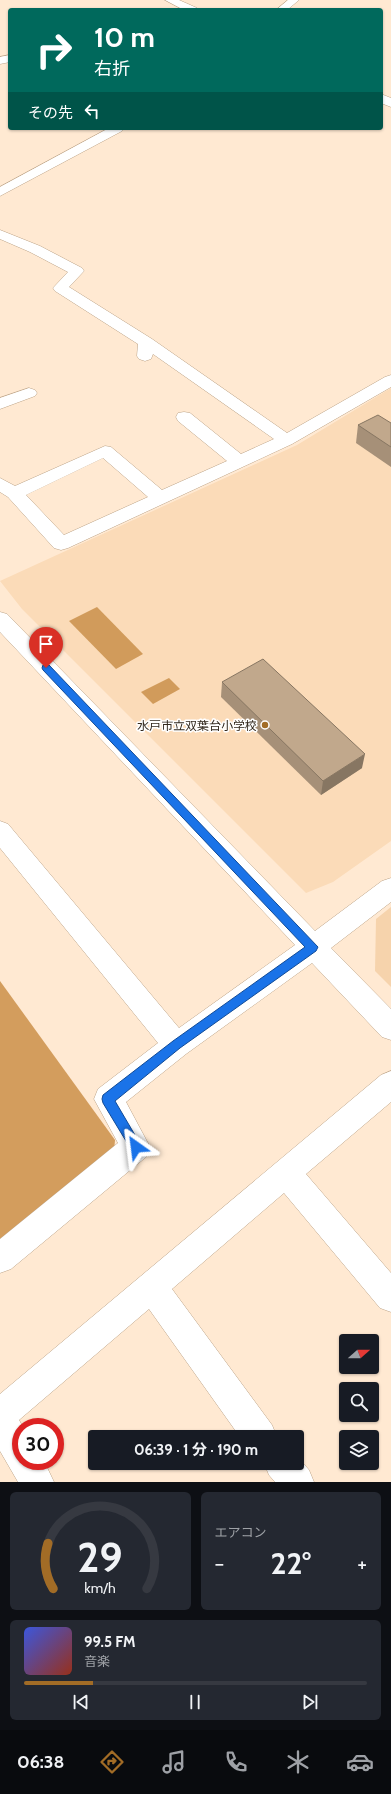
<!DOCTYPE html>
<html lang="ja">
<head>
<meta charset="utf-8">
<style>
	:root { --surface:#171b24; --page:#242831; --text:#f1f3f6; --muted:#9ea1a6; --line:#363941; --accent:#a26c26 }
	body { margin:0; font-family:Cabin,"Noto Sans JP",sans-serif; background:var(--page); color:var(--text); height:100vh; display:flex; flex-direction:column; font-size:15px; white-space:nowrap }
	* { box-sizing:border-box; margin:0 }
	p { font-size:13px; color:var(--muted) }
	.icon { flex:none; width:22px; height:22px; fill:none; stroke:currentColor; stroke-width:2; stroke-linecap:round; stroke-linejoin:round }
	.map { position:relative; height:1482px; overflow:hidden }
	.sheet { display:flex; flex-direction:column; gap:10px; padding:10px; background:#0d0f14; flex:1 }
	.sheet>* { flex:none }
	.guide { position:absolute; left:8px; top:8px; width:375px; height:122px; border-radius:4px; box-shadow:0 1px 3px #0004; background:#00695c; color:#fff; overflow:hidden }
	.needle { width:26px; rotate:69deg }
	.buttons { position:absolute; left:339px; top:1334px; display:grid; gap:8px }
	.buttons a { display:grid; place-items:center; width:40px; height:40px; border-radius:4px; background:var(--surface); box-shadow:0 1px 3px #0004; font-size:20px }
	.speed { position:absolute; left:12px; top:1418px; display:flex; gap:8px; font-size:20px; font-weight:700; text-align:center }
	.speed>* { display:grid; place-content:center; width:52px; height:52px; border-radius:50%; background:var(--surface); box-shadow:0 1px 3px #0004; line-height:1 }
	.speed .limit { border:6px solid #d22; background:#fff; color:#111 }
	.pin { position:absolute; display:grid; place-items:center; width:34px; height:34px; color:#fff; margin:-41px -17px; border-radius:50% 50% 50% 0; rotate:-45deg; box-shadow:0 0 4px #0007 }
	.pin .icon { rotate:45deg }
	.me { position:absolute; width:44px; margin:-22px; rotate:329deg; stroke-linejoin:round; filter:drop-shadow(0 0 3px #0008) }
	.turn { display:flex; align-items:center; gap:14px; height:84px; padding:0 20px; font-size:18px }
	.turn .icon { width:52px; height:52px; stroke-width:2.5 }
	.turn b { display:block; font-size:28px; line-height:34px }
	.then { display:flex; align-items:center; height:38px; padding:0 20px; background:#0003; gap:8px; font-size:15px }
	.big { font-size:30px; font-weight:700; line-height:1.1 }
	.sheet .card { flex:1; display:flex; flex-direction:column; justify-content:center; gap:6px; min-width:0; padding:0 14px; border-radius:6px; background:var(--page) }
	.sheet .dial { align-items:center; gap:0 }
	.dial svg { height:104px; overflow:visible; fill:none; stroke:var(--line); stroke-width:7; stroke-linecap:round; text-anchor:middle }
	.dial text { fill:var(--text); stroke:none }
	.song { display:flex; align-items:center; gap:12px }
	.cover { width:48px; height:48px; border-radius:6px; background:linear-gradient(135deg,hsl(230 70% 55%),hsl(10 70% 35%)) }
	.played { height:4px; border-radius:2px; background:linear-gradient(90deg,var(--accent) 20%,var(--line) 20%) }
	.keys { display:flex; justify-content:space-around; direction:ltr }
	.heat { display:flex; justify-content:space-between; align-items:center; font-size:22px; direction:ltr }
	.sheet .tiles { flex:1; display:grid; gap:10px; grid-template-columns:1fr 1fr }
	.card:last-child { grid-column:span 2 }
	.trip { position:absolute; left:88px; top:1430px; width:216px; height:40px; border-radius:4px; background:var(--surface); box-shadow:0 1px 3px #0004; font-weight:700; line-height:40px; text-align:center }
	.tab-bar { display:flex; height:64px; justify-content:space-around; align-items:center; background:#090b0e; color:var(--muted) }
	.tab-bar .icon { width:28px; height:28px }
	.tab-bar .current { color:var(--accent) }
	.tab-bar b { font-size:18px; color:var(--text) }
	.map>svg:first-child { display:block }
</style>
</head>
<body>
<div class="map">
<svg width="391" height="1482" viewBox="0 0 391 1482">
	<rect width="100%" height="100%" fill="#ffe9d2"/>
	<!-- built -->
	<polygon fill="#fbdbb8" points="391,388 391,841 333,882 306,893 22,609 0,581 297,445"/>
	<!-- green -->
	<polygon fill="#f6d3ac" points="391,907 391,987 375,971 376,919"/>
	<!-- forest -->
	<polygon fill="#d39d5d" points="0,981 115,1140 114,1151 0,1243"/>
	<!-- water -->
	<g fill="#d19b5b">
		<polygon points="97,607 143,654 116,669 69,621"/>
		<polygon points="169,678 180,689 153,704 141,692"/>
	</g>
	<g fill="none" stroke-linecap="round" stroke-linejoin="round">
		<defs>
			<g id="minor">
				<polygon points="165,0 179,0 197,8 198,10 184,10"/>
				<polygon points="288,0 299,0 287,10 276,10"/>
				<polygon points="10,55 10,62 0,64 0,57"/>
				<polygon points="381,94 391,98 391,107 381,103"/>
				<polygon points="109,128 124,128 122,131 0,196 0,187"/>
				<path d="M0,230L40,246L82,268L84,271L69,287L152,339L287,433L385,377L391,375V387L292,444L68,548L61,550L54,548L8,497L0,492V478L15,486L105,446L111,447L162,490L227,461L178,421L176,417L178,413L184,412L190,413L241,454L274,439L153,354L151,359L145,361L139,359L137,356L138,344L55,291L53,288L68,272L30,252L0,239ZM103,458L148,497L64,535L26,495Z"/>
				<polygon points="29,388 35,390 37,393 35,396 0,409 0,398"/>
				<polygon points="0,612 7,614 315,931 382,881 391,878 391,902 331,948 391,1009 391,1040 382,1037 312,963 186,1054 126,1102 150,1147 146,1157 11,1269 0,1273 0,1239 118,1143 94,1099 98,1089 158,1043 0,848 0,821 8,824 179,1028 295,945 0,632"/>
				<polygon points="391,1071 391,1102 306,1174 391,1273 391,1312 380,1308 284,1193 172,1289 272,1425 277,1437 240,1437 149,1309 19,1420 23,1427 21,1427 21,1461 44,1461 54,1482 18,1482 0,1451 0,1394 381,1075"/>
				<polygon points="297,1456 309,1470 314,1482 275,1482 269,1475 264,1463 297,1463"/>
			</g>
		</defs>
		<!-- minor casing -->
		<use href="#minor" stroke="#bca387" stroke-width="1"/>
		<!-- minor -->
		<use href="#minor" fill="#fff" fill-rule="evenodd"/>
	</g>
	<!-- wall -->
	<g fill="#a69078">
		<polygon points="391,423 391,467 356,443 358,425"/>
		<polygon points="222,682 362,768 321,795 221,697"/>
	</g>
	<!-- shaded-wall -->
	<polygon fill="#877662" points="365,754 362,768 321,795 323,781"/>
	<!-- building -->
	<g fill="#c1a88c" stroke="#877662">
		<polygon points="378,415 391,423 391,447 358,425"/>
		<polygon points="263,659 365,754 323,781 222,682"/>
	</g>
	<!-- route -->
	<polygon fill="#1a73e8" stroke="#114b97" points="46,664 49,665 318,947 316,951 180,1048 115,1101 142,1147 140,1151 136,1153 132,1151 103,1103 102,1099 103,1095 173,1041 305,947 43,670 42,668 43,665"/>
	<!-- markers -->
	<circle fill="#a26c26" stroke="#fff" stroke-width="1.5" cx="265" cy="725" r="4"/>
	<g text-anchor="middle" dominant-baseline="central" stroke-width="3" stroke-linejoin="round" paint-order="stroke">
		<!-- poi labels -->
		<g font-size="12" fill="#31271c" stroke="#fff" text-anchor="end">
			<text x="257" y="725">水戸市立双葉台小学校</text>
		</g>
	</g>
</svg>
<div class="buttons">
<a><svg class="needle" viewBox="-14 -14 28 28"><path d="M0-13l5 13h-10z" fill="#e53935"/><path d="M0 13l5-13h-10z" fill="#9ea1a6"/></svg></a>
<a><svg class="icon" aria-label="search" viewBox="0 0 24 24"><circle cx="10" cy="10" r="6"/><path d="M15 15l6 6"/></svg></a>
<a><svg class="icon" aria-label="layers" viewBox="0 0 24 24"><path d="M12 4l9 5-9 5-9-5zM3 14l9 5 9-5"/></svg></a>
</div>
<div class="speed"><div class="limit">30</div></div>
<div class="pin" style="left:46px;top:668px;background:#d93025"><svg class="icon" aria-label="arrive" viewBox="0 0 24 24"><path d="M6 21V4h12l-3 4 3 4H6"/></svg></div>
<svg class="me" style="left:136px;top:1147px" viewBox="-20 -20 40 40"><path d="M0-17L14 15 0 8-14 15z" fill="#1a73e8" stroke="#fff" stroke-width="4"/></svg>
<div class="trip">06:39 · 1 分 · 190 m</div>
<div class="guide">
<div class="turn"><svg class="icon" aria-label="right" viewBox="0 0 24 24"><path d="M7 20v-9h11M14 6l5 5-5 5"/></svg><div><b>10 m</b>右折</div></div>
<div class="then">その先<svg class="icon" aria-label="left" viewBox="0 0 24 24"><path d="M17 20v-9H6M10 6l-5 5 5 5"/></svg></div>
</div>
</div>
<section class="sheet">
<div class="tiles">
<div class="card dial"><svg viewBox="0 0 100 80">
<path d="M14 69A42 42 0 1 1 86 69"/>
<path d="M14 69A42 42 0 0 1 10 34" stroke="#a26c26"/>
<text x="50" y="56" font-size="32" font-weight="700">29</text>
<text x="50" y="72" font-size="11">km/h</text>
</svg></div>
<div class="card"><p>エアコン</p>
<div class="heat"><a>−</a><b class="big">22°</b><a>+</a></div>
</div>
<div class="card">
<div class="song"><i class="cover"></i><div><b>99.5 FM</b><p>音楽</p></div></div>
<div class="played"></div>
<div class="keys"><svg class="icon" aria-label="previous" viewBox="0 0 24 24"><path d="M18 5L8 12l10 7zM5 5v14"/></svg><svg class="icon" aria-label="pause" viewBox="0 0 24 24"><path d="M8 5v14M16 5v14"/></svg><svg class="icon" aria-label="next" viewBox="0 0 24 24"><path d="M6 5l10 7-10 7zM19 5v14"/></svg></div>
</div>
</div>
</section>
<nav class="tab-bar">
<b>06:38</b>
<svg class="icon current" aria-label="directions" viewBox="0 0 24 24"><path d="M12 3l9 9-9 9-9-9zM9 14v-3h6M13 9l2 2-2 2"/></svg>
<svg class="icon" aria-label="music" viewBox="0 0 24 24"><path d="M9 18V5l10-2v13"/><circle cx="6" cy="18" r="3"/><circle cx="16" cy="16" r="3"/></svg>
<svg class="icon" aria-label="phone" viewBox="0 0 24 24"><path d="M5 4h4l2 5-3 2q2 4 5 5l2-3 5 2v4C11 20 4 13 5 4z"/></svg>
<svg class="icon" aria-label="climate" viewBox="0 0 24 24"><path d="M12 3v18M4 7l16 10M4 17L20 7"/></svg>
<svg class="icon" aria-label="car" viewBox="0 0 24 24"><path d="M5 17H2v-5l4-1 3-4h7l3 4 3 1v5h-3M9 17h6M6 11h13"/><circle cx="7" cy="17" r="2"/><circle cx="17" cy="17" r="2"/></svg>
</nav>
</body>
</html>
